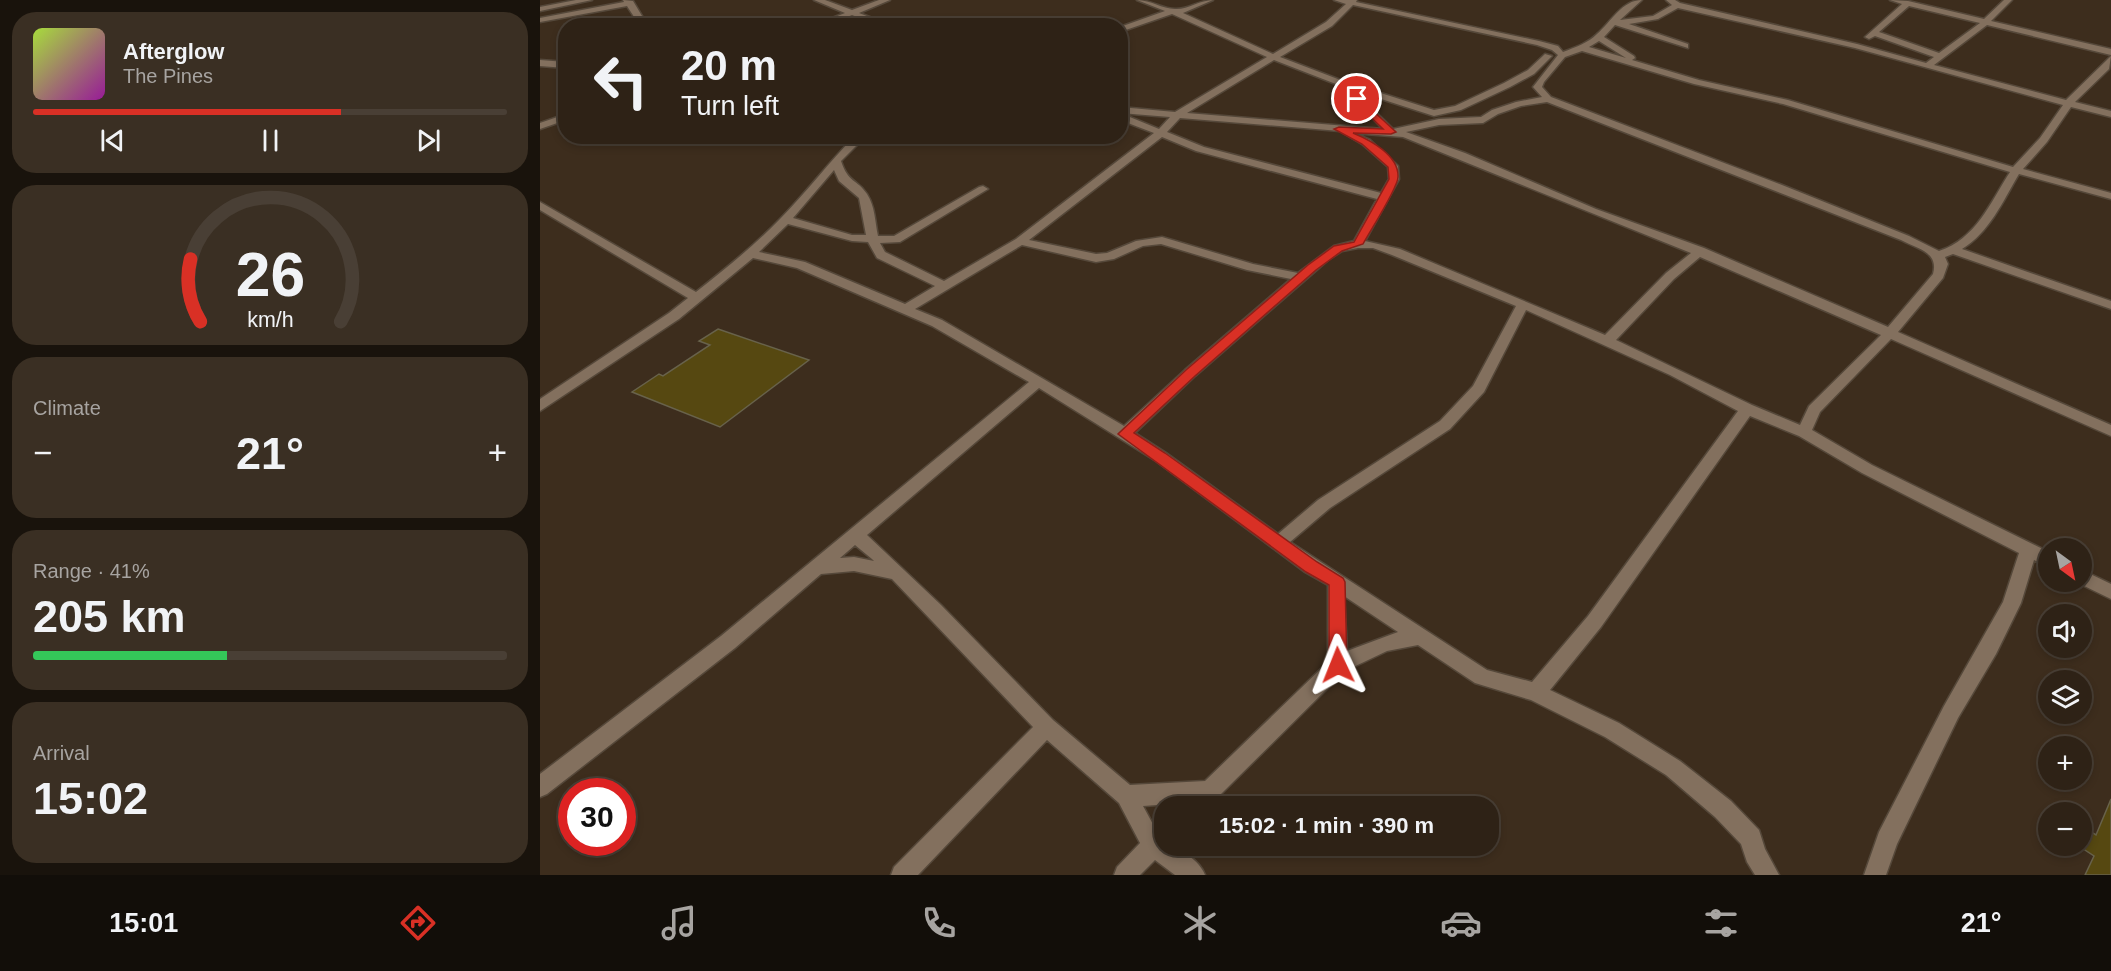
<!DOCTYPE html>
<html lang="en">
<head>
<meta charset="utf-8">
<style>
	:root { --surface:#2e2216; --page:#3a2f23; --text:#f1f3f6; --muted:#a7a4a1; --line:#493f35; --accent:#d93025 }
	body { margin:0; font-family:Arial,sans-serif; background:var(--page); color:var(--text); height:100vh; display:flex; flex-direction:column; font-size:22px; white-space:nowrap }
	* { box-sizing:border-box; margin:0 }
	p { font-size:20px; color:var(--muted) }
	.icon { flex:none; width:33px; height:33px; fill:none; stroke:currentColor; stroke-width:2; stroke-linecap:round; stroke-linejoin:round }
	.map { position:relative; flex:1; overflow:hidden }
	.side { display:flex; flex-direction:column; gap:12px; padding:12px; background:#19130c; width:540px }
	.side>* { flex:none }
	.hud { position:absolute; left:18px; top:18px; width:570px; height:126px; border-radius:24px; box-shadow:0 3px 9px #0003,0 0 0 2px var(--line); background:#2e2216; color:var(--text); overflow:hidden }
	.needle { width:39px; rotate:147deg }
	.fabs { position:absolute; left:1498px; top:538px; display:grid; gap:12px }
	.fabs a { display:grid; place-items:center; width:54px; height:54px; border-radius:50%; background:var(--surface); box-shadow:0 3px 9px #0003,0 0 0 2px var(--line); font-size:30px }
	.speed { position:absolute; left:18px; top:778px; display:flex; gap:12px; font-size:30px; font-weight:700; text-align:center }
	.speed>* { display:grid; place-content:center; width:78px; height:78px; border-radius:50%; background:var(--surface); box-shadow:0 3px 9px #0003,0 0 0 2px var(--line); line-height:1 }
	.speed .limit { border:9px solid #d22; background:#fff; color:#111 }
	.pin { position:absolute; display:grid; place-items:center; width:51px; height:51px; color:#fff; margin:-26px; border:3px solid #fff; border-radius:50%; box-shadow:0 2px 6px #0007 }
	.me { position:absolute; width:66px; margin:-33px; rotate:358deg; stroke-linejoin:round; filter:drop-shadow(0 0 4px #0008) }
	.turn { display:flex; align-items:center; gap:21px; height:126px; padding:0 24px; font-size:27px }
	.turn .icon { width:78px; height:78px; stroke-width:2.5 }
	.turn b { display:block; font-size:42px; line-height:51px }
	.big { font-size:45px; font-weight:600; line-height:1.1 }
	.side .card { flex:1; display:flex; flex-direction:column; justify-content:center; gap:9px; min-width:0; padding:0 21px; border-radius:24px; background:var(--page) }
	.side .dial { align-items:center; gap:0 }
	.dial svg { height:156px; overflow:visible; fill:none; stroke:var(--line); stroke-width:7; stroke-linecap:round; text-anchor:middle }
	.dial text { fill:var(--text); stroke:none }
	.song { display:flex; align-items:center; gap:18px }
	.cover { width:72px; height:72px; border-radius:9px; background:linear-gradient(135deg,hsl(80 70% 55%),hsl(300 70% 35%)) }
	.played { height:6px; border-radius:3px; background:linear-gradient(90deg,var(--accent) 65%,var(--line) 65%) }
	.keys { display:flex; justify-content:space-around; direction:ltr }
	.heat { display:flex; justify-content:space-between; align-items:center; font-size:33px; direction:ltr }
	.charge { height:9px; border-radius:4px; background:linear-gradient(90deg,#34c759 41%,var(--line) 0) }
	.trip { position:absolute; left:614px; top:796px; width:345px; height:60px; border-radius:24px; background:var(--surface); box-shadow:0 3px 9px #0003,0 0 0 2px var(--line); font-weight:600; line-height:60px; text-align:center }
	.tab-bar { display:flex; height:96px; justify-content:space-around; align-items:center; background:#120e09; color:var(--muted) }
	.tab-bar .icon { width:42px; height:42px }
	.tab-bar .active { color:var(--accent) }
	.tab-bar b { font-size:27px; color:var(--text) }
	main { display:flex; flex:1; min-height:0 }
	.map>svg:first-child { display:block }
</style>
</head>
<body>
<main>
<section class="side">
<div class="card">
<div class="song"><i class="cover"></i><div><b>Afterglow</b><p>The Pines</p></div></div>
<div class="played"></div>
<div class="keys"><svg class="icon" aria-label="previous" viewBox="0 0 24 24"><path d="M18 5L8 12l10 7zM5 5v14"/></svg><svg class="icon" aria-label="pause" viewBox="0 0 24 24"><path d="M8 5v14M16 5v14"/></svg><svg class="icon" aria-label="next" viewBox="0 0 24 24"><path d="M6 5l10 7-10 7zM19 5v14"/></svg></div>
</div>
<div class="card dial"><svg viewBox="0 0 100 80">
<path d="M14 69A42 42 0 1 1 86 69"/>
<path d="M14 69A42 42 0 0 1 9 37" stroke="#d93025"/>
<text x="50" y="56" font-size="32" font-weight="700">26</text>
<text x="50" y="72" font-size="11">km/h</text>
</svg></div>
<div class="card"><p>Climate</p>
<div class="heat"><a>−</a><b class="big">21°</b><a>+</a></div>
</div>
<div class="card"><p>Range · 41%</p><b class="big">205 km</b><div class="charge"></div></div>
<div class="card"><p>Arrival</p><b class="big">15:02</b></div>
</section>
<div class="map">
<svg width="1571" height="875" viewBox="0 0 1571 875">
	<rect width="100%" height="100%" fill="#3d2d1d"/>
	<!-- building -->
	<g fill="#564811" stroke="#68624b" stroke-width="1.5">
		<polygon points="178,329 269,360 180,427 92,392 119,374 123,376 170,345 159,341"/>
		<polygon points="1571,799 1571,875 1545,875 1554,856 1542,848 1542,826 1556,835"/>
	</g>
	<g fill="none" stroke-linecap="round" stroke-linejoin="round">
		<defs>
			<g id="minor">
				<polygon points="36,0 52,0 0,11 0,7"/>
				<polygon points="83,0 93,1 108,26 100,26 87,6 0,22 0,18 84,2"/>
				<polygon points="274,0 285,0 312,10 339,0 350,0 319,13 353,26 340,26 312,15 285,26 272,26 305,13"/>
				<path d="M597,0C611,0 622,9 635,9C647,10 660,0 673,0L643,13L733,54L786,22L806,4L794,0H817L816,2L999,41L1018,46L1023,52C1036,47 1048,43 1057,34C1071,22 1082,0 1102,0L1080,20L1113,16L1132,5L1126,0H1135L1140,3L1317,44L1386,63L1394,57L1335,36L1329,39L1325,37L1362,4L1350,0L1368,1L1444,19L1464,0H1472L1451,21L1571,49V55L1447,25L1394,65L1526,100L1571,56L1569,69L1535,102L1571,111V117L1531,107L1507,142L1483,169L1571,193V199L1479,174C1463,201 1449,233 1422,249L1571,301V309L1413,254L1405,257L1408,264L1403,278L1358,332L1571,425V436L1351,339L1280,412L1272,430L1332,465L1509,552V567L1494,560L1481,603L1456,654L1418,718L1357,844L1346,875H1324L1339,832L1404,706L1463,602L1479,553L1322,473L1259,436L1210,416L1061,627L1010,690L1079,723L1140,761L1191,801L1219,830L1225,849L1239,875H1215L1207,862L1201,844L1175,817L1126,775L1065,737L991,700L935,683L878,645L847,651L805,671L681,794C675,809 657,807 642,807L644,803L603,806L615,828L624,823V846C639,846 660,861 665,875H635L615,860L600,875H574L577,867L600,843L579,803L507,740L378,875H351L354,867L493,727L352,579L314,571L281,574L195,648L7,794L0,797V774L181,636L489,382L392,326L257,268L213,258L139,319L0,411V399L129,313L148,298L0,210V202L156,292C185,269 214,246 240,219C266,193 288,163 315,136H326L301,161C308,183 317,179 327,194C335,206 335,222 338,236H354L439,187L443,186L448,189L360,242L340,243L345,252L404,281L476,239L614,133L580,120V113L619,129L630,117L580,113V107L635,112L727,57L632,14L580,32V27L625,11ZM813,5L997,45L1012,50L1018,55L993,87L1002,97L976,102L952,110L941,117L899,119L853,129L813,90L894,116L921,110L970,87L994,74L1012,56L1005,54L988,70L964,83L915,106L894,110L803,81L740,57L792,26ZM1369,6L1440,23L1399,53L1339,32ZM1138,8L1315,48L1523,105L1500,138L1473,167L1248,100L1159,80L1092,60L1095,58L1094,56L1064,37L1075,25L1148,48V44L1089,24L1118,19ZM1059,41L1086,58L1049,47ZM1042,51L1154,84L1243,104L1470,172C1450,203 1436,239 1399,251L1369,236L1242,185L1011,97L1002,87L1004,82L1025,57ZM734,60L801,86L843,129L647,113ZM1007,102L1361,240C1378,249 1399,252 1393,274L1348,327L1164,248L1056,209L925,153L866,132L899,125L943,123L958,114L981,106ZM640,118L800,131L822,144L848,167L849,179L841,193L664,147L627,132ZM813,133L863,137L1151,253L1126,273L1065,335L860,249L825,241L859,179L858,166L830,140ZM622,137L656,151L837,199L814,241L794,246L758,273L713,264L622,237L596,241L567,253L556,254L489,240ZM294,170L299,181L319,198L326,235H312L253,218ZM248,224L312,241L328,242L337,258L395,286L365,304L265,262L219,252ZM621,244L707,270L751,279L645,370L584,426L402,320L375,309L482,245L556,262L574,259L603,246ZM818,248H833L852,255L976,306L933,386L900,421L778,500L738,534L626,453L595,433L655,376L788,260L802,251ZM1160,257L1341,335L1269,406L1260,425L1212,405L1076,340L1134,279ZM986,310L1130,375L1198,411L1048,616L992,682L947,670L750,542L790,508L910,429L944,392ZM499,388L616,461L765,572L788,585V662L665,781L590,785L513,720L401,605L327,535ZM315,545L332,559L334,561L314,557L300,558ZM804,596L858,632L807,651Z"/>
				<polygon points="0,60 26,62 26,68 0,66"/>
				<polygon points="26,114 26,120 0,129 0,123"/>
				<polygon points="1542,570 1571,584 1571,599 1536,582 1542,582"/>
			</g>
		</defs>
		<!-- minor casing -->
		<use href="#minor" stroke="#55483a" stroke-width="3"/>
		<!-- minor -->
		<use href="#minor" fill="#83705e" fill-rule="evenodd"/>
	</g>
	<!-- route -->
	<path fill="#d93025" stroke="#8d1f18" stroke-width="1.5" d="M817,96L856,132L851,134L813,133C830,140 859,155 858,177C858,188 830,231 823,244L802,251L776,270L655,376L594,433L625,453L777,562L803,578L805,582L807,665L804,670L798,672L792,670L789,665V585L766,572L578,434L646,370L768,265L794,246L814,242L849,179L848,167L822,144L794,129L799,127L843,129L814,101V97Z"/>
</svg>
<div class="fabs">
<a><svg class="needle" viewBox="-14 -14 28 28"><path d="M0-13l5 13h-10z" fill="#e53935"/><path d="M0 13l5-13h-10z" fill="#a7a4a1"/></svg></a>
<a><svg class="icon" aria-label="sound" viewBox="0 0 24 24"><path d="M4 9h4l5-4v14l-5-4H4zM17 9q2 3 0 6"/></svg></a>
<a><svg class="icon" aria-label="layers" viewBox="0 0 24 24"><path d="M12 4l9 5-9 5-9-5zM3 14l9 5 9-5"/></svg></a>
<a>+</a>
<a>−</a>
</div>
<div class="speed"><div class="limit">30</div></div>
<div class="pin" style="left:817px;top:99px;background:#d93025"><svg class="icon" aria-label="arrive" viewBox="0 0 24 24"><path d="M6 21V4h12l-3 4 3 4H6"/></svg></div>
<svg class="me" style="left:798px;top:665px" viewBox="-20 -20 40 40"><path d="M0-17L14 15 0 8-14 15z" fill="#d93025" stroke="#fff" stroke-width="4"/></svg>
<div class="trip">15:02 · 1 min · 390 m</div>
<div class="hud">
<div class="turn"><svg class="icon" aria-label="left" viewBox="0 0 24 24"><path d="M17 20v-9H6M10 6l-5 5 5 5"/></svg><div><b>20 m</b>Turn left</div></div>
</div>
</div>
</main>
<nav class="tab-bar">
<b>15:01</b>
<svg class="icon active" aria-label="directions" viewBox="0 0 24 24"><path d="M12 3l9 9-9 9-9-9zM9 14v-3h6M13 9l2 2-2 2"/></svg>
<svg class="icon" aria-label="music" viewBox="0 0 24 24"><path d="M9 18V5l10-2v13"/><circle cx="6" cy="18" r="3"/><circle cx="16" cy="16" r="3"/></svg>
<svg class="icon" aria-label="phone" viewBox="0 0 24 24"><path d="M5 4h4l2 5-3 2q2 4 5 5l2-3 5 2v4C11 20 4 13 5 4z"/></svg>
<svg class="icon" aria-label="climate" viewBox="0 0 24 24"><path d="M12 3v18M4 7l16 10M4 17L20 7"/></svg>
<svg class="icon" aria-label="car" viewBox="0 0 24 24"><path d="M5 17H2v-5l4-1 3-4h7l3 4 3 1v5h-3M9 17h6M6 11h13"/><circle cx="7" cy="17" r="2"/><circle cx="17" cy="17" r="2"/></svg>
<svg class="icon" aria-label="filters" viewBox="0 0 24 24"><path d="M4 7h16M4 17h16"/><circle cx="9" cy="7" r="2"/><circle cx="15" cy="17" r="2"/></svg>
<b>21°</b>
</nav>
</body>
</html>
